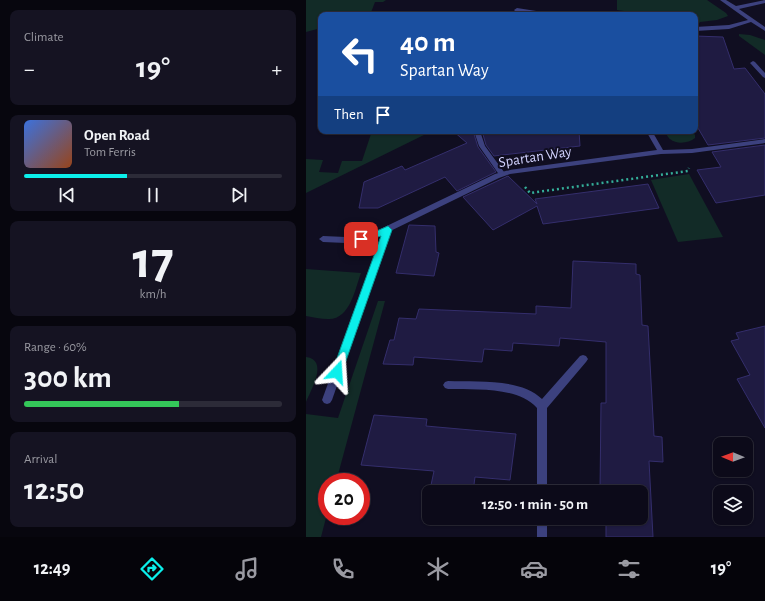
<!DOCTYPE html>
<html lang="en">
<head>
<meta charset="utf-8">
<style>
	:root { --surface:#0c0a19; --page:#151322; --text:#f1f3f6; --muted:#9a9aa2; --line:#2c2b38; --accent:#0befeb }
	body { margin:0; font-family:"Alegreya Sans",sans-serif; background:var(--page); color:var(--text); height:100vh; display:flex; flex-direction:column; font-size:15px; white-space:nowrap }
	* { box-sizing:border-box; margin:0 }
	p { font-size:13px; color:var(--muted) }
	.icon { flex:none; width:22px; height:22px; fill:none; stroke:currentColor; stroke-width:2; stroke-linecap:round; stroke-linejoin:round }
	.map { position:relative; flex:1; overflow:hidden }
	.panel { display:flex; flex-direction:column; gap:10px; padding:10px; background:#07060e; width:306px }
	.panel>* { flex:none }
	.guide { position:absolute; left:12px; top:12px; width:380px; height:122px; border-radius:8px; box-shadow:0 1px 3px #0004,0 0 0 1px var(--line); background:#1a4fa0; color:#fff; overflow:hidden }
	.needle { width:26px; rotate:271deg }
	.controls { position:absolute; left:407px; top:437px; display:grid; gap:8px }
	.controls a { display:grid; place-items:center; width:40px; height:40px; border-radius:8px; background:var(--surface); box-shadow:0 1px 3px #0004,0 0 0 1px var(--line); font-size:20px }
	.speed { position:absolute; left:12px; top:473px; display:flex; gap:8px; font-size:20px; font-weight:700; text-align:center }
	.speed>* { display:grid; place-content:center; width:52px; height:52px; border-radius:50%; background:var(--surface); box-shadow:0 1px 3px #0004,0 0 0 1px var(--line); line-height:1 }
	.speed .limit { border:6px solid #d22; background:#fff; color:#111 }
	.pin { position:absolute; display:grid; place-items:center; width:34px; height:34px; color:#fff; margin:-17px; border-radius:8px; box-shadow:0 2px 6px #0006 }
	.me { position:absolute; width:44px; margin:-22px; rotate:20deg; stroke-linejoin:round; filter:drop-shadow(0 0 3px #0008) }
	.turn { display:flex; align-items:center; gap:14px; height:84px; padding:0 16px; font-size:18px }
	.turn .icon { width:52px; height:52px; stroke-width:2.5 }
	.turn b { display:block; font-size:28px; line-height:34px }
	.then { display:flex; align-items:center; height:38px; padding:0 16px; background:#0003; gap:8px; font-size:15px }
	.big { font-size:30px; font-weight:600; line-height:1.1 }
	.panel .tile { flex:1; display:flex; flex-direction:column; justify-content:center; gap:6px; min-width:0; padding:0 14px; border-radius:8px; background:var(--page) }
	.panel .dial { align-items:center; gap:0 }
	.dial b { font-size:52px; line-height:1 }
	.song { display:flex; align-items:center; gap:12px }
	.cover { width:48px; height:48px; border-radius:6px; background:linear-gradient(135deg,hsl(220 70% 55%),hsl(20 70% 35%)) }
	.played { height:4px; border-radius:2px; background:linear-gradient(90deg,var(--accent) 40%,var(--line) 40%) }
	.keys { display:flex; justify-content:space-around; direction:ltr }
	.heat { display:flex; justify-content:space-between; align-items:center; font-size:22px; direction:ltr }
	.charge { height:6px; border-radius:3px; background:linear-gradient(90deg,#34c759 60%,var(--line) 0) }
	.trip { position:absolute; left:116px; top:485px; width:226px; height:40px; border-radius:8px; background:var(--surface); box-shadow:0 1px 3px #0004,0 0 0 1px var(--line); font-weight:600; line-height:40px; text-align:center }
	.tabs { display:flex; height:64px; justify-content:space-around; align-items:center; background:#05040a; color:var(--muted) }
	.tabs .icon { width:28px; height:28px }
	.tabs .selected { color:var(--accent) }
	.tabs b { font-size:18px; color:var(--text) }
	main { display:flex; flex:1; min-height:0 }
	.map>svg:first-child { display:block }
</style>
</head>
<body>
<main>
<section class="panel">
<div class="tile"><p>Climate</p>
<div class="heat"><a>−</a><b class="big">19°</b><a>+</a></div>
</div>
<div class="tile">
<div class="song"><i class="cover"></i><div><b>Open Road</b><p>Tom Ferris</p></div></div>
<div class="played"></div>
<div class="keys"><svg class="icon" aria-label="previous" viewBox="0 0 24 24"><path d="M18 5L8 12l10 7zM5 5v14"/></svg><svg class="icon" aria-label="pause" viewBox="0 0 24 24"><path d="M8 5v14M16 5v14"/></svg><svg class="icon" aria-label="next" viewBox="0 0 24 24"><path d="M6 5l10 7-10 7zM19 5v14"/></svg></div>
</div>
<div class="tile dial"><b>17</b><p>km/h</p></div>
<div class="tile"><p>Range · 60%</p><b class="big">300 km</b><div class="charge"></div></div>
<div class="tile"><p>Arrival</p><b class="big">12:50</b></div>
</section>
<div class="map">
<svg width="459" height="537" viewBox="0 0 459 537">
	<rect width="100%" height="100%" fill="#100e21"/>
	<!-- green -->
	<g fill="#122b27">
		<polygon points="0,0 80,0 77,2 69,2 64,15 15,15 15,28 0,32"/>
		<polygon points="311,0 401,0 420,13 422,16 411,20 394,22 392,25 389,25 389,15 318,15 318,11 311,10"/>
		<polygon points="433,34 444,35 459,40 459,55 433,36"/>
		<polygon points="66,131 91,131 91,134 104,134 105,131 126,131 0,193 0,159 17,160 13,172 32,173 36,161 56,161"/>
		<path d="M359,131H386L389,135V138C383,143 371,145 364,139C362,138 360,133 359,131Z"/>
		<polygon points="383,174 417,237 372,242 345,180"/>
		<path d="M0,269L55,273C49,289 44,320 22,319C15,319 7,317 0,316Z"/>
		<polygon points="72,301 79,301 30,482 21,482 21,514 15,537 0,537 0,414 32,418"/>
		<path d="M0,357C23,360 5,390 0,402Z"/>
	</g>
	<!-- building -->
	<g fill="#1f1b42" stroke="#342e6c">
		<polygon points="389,36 417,37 428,69 439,68 459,94 459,138 402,145 389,123"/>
		<polygon points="147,131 167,131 172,147 190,172 151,191 139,177 72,208 53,208 58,182 96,166 99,170 161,143"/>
		<polygon points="176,131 273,131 274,146 188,156 180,145"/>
		<polygon points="459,145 459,195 410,203 391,170 415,167 406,152"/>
		<polygon points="202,176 231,204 229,199 342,184 353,208 237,224 231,206 187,230 157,197"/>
		<polygon points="103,225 129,226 130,252 133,253 128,276 90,273"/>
		<polygon points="267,261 330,264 330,274 334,275 336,325 342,326 348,436 356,437 357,462 343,461 347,537 300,537 300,518 295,518 335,518 335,492 294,492 295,403 300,403 300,342 254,338 253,346 207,343 206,351 178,349 176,362 108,357 107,365 77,364 84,340 88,340 93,318 110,319 113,309 230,314 230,306 265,308"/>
		<polygon points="459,326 459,428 431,379 444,375 425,341 433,339 430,333"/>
		<polygon points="68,415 121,419 120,426 131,427 210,434 204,480 169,477 167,492 124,490 128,471 55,465"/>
	</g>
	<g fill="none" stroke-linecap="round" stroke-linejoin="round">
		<!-- path -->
		<polyline stroke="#34ae99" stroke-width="2.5" stroke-dasharray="2 3" stroke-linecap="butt" points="219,187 224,193 382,171 383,168"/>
		<!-- service -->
		<g fill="#3c417e" fill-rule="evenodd">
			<polygon points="211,8 243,13 246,15 233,15 209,11 208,10"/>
			<polygon points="447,61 449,62 459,73 459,78 457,77 445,64 444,63"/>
			<polygon points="168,131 174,131 179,146 198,172 199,174 198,176 194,176 173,146"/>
			<polygon points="82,226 86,229 26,400 24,403 21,404 18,403 16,400 78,229"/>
		</g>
		<!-- minor -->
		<g fill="#3c417e" fill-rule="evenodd">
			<polygon points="414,0 420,0 430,6 459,0 459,3 433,9 459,27 459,31 445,22 423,29 389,31 389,27 423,25 442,20"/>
			<polygon points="340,131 346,131 357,150 386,149 459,139 459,143 386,153 355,154 204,174 193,178 68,239 40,243 17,242 13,239 17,236 40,237 64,234 189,174 203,170 351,150"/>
			<path d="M277,355L280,356L282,359L280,362L241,408V492H231V408C211,386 169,390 142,389L139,388L137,385L139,382L142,381C170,382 215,378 236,399L274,356Z"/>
			<rect x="231" y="518" width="10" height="19"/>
		</g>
	</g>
	<!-- route -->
	<polygon fill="#0befeb" stroke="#079b99" points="82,226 86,230 36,372 34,375 31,376 27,375 26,372 75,236 55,242 50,239 52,236 64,234"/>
	<g text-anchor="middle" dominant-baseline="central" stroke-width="4" stroke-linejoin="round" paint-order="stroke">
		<!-- street labels -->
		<g font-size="15" fill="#d1d1fd" stroke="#100e21">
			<text transform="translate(229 157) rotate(-9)">Spartan Way</text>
		</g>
	</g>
</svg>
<div class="controls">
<a><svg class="needle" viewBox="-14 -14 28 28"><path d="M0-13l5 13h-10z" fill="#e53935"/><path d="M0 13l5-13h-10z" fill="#9a9aa2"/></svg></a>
<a><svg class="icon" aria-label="layers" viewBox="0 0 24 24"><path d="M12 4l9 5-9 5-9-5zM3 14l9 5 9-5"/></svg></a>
</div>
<div class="speed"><div class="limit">20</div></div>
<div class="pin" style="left:55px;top:239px;background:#d93025"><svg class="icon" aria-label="arrive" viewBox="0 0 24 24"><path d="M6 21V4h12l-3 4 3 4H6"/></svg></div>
<svg class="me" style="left:31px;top:372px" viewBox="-20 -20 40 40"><path d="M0-17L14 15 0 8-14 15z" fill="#0befeb" stroke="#fff" stroke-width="4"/></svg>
<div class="trip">12:50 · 1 min · 50 m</div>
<div class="guide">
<div class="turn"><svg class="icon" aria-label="left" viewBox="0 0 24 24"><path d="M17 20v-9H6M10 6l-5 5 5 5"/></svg><div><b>40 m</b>Spartan Way</div></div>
<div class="then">Then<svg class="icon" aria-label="arrive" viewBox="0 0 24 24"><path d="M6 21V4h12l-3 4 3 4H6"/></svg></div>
</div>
</div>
</main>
<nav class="tabs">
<b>12:49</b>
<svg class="icon selected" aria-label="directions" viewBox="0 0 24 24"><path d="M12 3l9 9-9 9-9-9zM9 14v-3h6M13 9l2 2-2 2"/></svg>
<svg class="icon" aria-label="music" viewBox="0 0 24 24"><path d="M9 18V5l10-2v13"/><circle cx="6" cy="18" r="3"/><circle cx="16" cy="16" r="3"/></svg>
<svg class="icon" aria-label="phone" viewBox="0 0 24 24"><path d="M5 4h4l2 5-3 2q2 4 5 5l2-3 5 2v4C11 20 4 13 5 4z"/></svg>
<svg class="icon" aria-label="climate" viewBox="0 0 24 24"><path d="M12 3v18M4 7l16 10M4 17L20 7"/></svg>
<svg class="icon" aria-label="car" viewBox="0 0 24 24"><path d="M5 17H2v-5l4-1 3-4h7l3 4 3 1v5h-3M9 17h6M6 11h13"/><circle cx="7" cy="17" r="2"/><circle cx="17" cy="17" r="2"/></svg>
<svg class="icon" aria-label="filters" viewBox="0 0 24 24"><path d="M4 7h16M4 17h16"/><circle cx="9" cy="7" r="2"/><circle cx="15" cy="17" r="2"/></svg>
<b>19°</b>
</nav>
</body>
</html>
